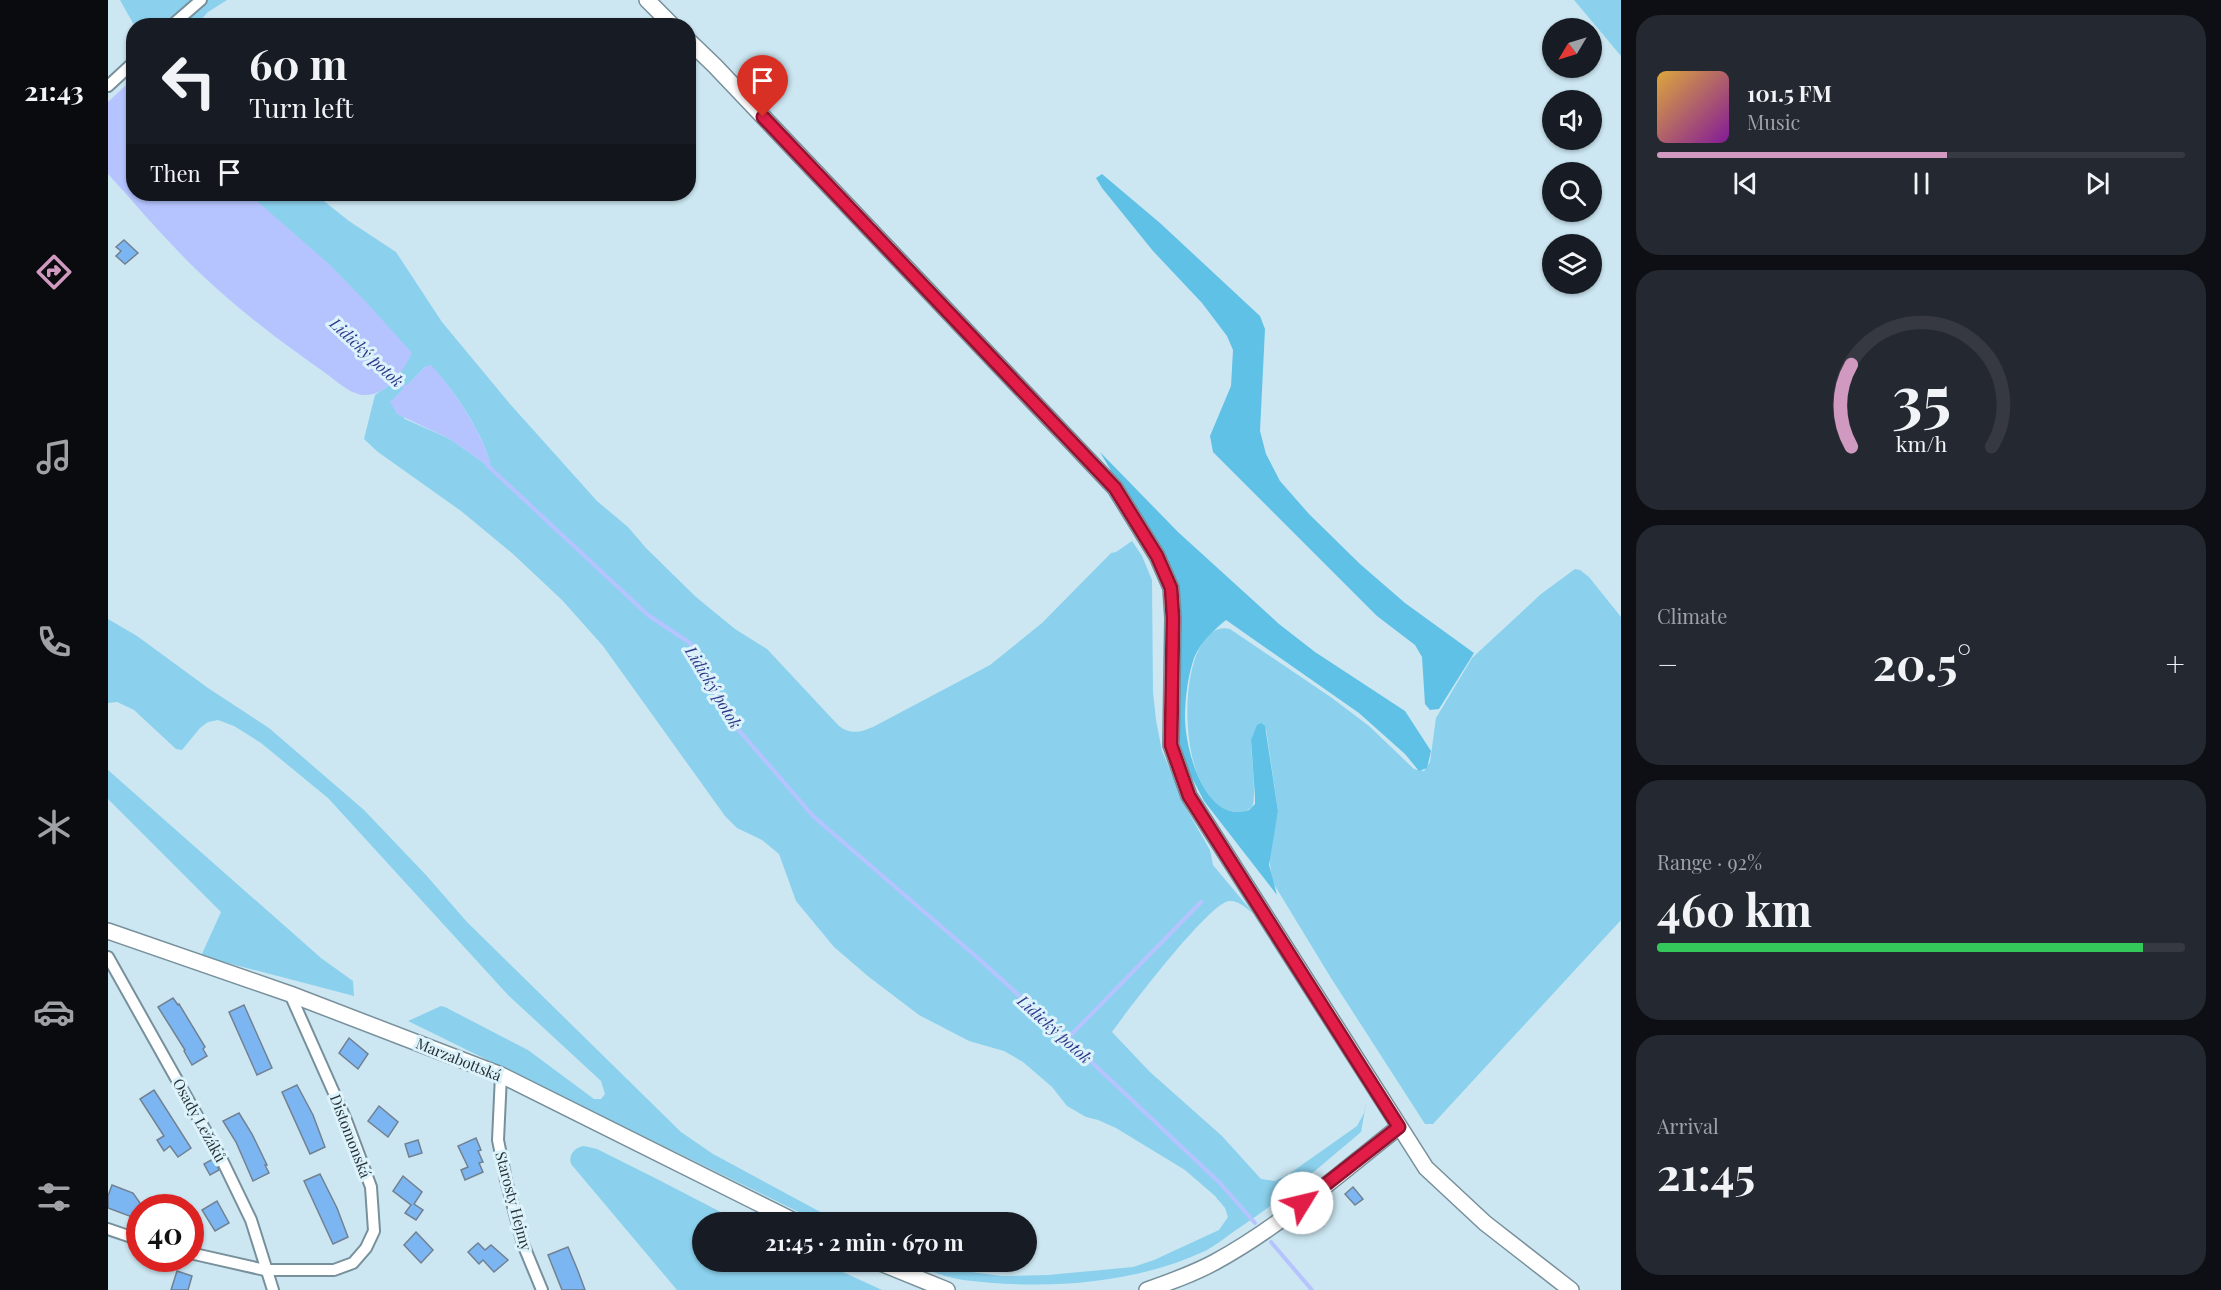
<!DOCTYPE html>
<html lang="en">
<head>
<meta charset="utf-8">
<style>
	:root { --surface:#171b24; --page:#242831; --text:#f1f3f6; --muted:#9ea1a6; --line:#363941; --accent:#d099bf }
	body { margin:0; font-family:"Playfair Display",serif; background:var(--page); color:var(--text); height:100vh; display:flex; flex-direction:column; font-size:22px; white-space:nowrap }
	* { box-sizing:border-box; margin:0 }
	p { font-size:20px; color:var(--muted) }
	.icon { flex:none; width:33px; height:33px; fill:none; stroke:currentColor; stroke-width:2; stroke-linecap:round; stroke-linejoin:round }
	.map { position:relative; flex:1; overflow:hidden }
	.side { display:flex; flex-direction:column; gap:15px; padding:15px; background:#0d0f14; width:600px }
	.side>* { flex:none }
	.top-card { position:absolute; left:18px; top:18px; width:570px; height:183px; border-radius:24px; box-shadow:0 2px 4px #0004; background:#171b24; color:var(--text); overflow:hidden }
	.needle { width:39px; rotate:232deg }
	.buttons { position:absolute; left:1434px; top:18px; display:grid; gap:12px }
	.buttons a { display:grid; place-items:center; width:60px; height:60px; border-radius:50%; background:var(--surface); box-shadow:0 2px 4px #0004; font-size:30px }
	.speed { position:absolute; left:18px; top:1194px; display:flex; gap:12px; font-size:30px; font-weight:700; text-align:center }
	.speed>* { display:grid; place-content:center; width:78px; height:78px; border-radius:50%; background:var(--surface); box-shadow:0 2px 4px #0004; line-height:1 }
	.speed .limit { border:9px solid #d22; background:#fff; color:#111 }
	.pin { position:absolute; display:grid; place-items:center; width:51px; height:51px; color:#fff; margin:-62px -26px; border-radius:50% 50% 50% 0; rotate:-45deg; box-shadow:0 0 6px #0007 }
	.pin .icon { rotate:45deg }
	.me { position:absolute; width:66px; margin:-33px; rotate:54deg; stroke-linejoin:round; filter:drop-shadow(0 0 4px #0008) }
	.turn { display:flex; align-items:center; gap:21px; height:126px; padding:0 24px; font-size:27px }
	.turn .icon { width:78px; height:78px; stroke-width:2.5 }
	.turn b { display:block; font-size:42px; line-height:51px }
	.then { display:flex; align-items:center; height:57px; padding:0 24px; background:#0003; gap:12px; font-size:22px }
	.big { font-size:45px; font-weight:700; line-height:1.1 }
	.side .card { flex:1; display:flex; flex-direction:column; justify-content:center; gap:9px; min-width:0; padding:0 21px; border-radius:24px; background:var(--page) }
	.side .dial { align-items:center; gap:0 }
	.dial svg { height:156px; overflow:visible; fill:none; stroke:var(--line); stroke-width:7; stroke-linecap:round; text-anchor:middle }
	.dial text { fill:var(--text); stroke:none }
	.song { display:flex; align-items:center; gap:18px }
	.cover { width:72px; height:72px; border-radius:9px; background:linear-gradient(135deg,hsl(40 70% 55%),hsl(290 70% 35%)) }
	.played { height:6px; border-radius:3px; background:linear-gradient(90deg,var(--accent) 55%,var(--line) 55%) }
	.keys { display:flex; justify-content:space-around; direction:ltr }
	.heat { display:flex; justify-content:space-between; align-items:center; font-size:33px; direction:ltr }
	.charge { height:9px; border-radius:4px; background:linear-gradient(90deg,#34c759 92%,var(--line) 0) }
	.trip { position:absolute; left:584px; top:1212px; width:345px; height:60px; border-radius:30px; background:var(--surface); box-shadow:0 2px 4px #0004; font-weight:700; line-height:60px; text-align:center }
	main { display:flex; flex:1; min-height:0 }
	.tab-bar { display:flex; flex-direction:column; width:108px; justify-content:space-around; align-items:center; background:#090b0e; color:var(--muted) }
	.tab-bar .icon { width:42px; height:42px }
	.tab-bar .selected { color:var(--accent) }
	.tab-bar b { font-size:27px; color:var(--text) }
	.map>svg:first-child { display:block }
</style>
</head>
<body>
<main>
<nav class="tab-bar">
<b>21:43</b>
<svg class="icon selected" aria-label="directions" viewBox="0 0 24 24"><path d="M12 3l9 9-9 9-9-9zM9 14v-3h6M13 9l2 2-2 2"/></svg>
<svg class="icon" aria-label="music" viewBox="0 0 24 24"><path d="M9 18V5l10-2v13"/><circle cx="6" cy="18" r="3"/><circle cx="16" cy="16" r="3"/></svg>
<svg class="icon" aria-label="phone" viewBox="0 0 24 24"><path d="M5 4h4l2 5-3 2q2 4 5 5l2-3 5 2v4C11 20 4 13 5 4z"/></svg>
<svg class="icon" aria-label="climate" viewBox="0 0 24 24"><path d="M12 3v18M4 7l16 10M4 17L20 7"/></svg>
<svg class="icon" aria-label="car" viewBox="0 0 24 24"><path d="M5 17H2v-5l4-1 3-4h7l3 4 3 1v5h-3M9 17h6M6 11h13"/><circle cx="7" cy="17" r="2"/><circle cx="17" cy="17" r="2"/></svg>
<svg class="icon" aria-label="filters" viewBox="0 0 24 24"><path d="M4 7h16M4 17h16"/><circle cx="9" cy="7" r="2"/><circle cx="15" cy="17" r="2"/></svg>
</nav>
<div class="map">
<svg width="1513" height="1290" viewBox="0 0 1513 1290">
	<rect width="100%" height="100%" fill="#cce7f2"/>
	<!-- green -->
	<g fill="#8bd1ed" fill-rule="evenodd">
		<polygon points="12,0 119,0 100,12 87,26 26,25"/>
		<polygon points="1466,0 1513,0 1513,56"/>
		<path d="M141,194H207L241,221L288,252L334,322L402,404L489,501L520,527L538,548L588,597L627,629L659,649L731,726C743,735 753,732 765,727L882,665L934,623L1003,553L1008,552L1024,541L1034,556L1044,580L1045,692L1048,720L1054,751L1079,810L1102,850L1105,865L1145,913C1138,908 1130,900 1121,901C1101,903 1019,1011 1004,1032L1042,1072L1114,1136L1153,1179L1167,1181L1181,1174L1249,1126L1256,1113L1259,1099L1253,1132C1214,1165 1175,1199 1131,1228C1120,1235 1109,1245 1097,1251C1024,1285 935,1290 855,1280C836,1277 817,1269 799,1262H830L863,1272L894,1276L940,1275L1025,1267L1046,1260L1111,1230L1120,1217L1117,1208L1107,1196L1077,1170L1008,1128L990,1120L978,1117L959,1106L944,1087L915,1062L896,1051L861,1041L811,1015L761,977L726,947L688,901L671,854L654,840L629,828L617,816L495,646L454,600L405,554L353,511L270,452L256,439L267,395L280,386L150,203ZM323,366C345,388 378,437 383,468L342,439L297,419L283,402L317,367Z"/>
		<path d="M1467,569L1472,570L1481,577L1513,617V920L1325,1124H1317L1223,978L1164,881L1161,856L1170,811L1158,729L1143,740C1143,754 1149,798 1144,807C1138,812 1131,813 1123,811C1063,799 1067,615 1122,629L1224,698L1261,726L1306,769L1316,771L1322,762L1328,718L1364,658L1433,594Z"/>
		<polygon points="0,619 29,636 100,688 161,728 256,810 318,875 359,922 573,1132 605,1154 731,1222 711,1222 300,1021 333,1006 337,1007 420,1050 486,1099 493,1099 497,1094 493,1081 400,995 220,798 153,743 126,726 110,720 100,722 92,728 74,750 68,749 26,710 9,702 0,703"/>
		<polygon points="0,770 213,958 245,981 246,996 93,956 113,912 0,799"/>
		<path d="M476,1146L489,1149L547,1178L632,1222H594V1262H713L774,1290H569L463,1164C460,1155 467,1147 476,1146Z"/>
	</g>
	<!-- forest -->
	<g fill="#5fc1e6">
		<polygon points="994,174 1052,223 1152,316 1157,329 1152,431 1158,454 1172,481 1201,514 1252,564 1297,603 1366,653 1331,709 1322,710 1317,704 1314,657 1307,645 1269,616 1105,452 1102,436 1123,386 1125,350 1119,336 1094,303 1045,251 994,188 988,178"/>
		<path d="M992,452L1070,532L1171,624L1207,652L1297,711L1323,751L1319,768L1311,771L1297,754L1251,713L1118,620C1105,631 1093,641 1086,658C1080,675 1077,698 1077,717C1077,748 1096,825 1141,810L1147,804V797L1143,740L1149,725L1153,723L1157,726L1170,811L1161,865L1169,895L1096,801L1080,770L1063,714L1059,565Z"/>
	</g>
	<!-- water -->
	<g fill="#b5c4ff">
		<path d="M25,83L26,194H141L221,264L260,304L304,353C295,372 278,397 255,395C242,394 226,379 216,372C173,342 132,311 94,275C61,244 31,208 0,174V102L17,86Z"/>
		<path d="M323,365C345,389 378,437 383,468L342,439L289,414L282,402L317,367Z"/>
	</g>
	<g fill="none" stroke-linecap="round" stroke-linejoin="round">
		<!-- stream -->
		<g stroke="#b5c4ff" stroke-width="4">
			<polyline points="285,377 300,390"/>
			<polyline points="379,465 540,615 582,643 621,719 706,817 871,959 959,1039 1112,1183 1147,1223"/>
			<polyline points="959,1039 1093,902"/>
			<polyline points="1163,1242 1204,1290"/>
		</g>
	</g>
	<!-- building -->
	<g fill="#7cb6f2" stroke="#718192" stroke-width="1.5">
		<polygon points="16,240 30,253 17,264 8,256 13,251 8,247"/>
		<polygon points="65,998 70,1005 71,1004 97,1047 95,1049 99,1056 84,1065 76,1051 77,1050 50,1007"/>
		<polygon points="136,1005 164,1068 149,1075 121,1012"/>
		<polygon points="241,1038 260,1054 250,1069 231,1053"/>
		<polygon points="189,1085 205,1115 217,1147 202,1154 174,1092"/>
		<polygon points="46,1090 83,1148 70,1157 62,1146 56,1151 49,1140 56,1136 32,1099"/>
		<polygon points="271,1106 290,1122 280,1137 260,1121"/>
		<polygon points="131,1113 144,1134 159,1165 157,1165 161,1173 145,1181 128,1142 115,1121"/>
		<polygon points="368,1138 373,1150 370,1151 375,1162 371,1163 375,1172 357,1180 353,1170 360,1167 350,1146"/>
		<polygon points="310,1140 314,1153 301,1157 297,1144"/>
		<polygon points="105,1159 111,1170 102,1175 96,1164"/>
		<polygon points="212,1174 229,1208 240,1237 225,1244 196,1181"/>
		<polygon points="295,1176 314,1192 306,1204 315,1210 308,1220 297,1213 303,1205 285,1191"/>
		<polygon points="4,1185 25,1193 32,1203 32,1220 0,1208 0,1196"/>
		<polygon points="1245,1187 1255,1199 1247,1205 1237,1194"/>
		<polygon points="109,1201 121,1223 107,1231 94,1210"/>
		<polygon points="308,1232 325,1250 313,1263 296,1245"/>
		<polygon points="370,1243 377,1250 383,1245 400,1260 386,1272 375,1260 371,1264 360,1252"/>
		<polygon points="460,1247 470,1271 477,1290 454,1290 440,1255"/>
		<polygon points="69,1271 84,1276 80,1290 63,1290"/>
	</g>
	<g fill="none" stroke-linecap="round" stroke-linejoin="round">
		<defs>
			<g id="street">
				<polyline points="63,26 93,0"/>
				<polyline points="0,86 26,62"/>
				<polyline points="0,957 115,1162 143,1220 165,1290"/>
				<polyline points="393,1075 390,1140 398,1180 415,1244 434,1290"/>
				<polyline points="0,1229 32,1240"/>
				<polyline points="82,1253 157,1270 226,1270 245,1263 258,1248 266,1231 263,1187 238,1120 182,994"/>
			</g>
			<g id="secondary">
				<polyline points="539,0 565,26"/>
				<polyline points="580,40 607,66 1007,488 1049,556 1063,588 1065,618 1063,745 1081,796 1318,1168 1377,1223 1463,1290"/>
				<polyline points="0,931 182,994 393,1075 688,1222"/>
				<polyline points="770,1262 839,1290"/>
				<path d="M1039,1290C1062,1282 1085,1274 1107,1262C1173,1226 1231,1174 1291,1127"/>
			</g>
		</defs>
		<!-- street casing -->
		<use href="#street" stroke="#77909b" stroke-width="14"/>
		<!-- secondary casing -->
		<use href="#secondary" stroke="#77909b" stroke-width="18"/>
		<!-- street -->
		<use href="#street" stroke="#fff" stroke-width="10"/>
		<!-- secondary -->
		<use href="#secondary" stroke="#fff" stroke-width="15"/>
	</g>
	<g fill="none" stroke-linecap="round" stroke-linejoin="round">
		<defs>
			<polyline id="route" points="655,117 1007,488 1049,556 1063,588 1065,618 1063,745 1081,796 1291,1127 1194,1203"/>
		</defs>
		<!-- route casing -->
		<use href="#route" stroke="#92132f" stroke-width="15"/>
		<!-- route -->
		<use href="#route" stroke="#e11d48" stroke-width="10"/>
	</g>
	<g text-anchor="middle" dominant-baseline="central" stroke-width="6" stroke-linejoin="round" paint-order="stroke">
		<!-- street labels -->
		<g font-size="15" fill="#263035" stroke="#ddf3fc">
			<text transform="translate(351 1059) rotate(22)">Marzabottská</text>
			<text transform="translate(92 1120) rotate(61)">Osady Ležáků</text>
			<text transform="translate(243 1136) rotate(69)">Distomonská</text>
			<text transform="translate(406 1201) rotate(75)">Starosty Hejmy</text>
		</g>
		<!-- water labels -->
		<g font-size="16" font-style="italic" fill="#2e3688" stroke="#ddf3fc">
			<text transform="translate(259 352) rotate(43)">Lidický potok</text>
			<text transform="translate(606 687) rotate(59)">Lidický potok</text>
			<text transform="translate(947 1029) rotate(42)">Lidický potok</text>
		</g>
	</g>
</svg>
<div class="buttons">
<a><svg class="needle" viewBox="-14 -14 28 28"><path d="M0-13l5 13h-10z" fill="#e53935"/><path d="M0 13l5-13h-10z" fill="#9ea1a6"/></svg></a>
<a><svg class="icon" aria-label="sound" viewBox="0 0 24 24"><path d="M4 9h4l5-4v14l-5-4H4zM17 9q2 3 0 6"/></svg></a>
<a><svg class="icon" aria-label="search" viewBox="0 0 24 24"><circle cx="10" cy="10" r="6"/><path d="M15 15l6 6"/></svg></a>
<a><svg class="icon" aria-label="layers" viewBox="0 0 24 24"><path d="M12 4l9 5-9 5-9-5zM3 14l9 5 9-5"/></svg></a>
</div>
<div class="speed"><div class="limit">40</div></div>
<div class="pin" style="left:655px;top:117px;background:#d93025"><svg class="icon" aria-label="arrive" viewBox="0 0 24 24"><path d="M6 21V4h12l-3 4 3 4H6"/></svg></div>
<svg class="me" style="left:1194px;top:1203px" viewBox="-20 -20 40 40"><circle r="19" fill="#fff"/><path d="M0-13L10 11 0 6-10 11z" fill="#e11d48"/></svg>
<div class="trip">21:45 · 2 min · 670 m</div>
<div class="top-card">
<div class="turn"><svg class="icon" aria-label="left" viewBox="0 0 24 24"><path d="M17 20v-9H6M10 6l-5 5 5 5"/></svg><div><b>60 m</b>Turn left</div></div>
<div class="then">Then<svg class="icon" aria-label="arrive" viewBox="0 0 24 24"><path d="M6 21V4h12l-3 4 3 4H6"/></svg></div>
</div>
</div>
<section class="side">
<div class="card">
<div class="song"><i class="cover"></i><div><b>101.5 FM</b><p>Music</p></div></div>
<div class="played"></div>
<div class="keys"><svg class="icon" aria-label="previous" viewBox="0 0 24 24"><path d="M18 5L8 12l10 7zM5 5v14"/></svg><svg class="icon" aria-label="pause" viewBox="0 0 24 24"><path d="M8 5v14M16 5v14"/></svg><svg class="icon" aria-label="next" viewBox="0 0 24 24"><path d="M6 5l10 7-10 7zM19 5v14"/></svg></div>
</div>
<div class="card dial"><svg viewBox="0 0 100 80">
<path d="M14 69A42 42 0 1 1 86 69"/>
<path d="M14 69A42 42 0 0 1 14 27" stroke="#d099bf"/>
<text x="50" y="56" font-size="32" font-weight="700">35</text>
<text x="50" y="72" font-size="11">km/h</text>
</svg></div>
<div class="card"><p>Climate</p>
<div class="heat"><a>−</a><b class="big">20.5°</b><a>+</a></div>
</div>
<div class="card"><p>Range · 92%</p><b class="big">460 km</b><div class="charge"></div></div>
<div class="card"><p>Arrival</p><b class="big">21:45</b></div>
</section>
</main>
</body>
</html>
